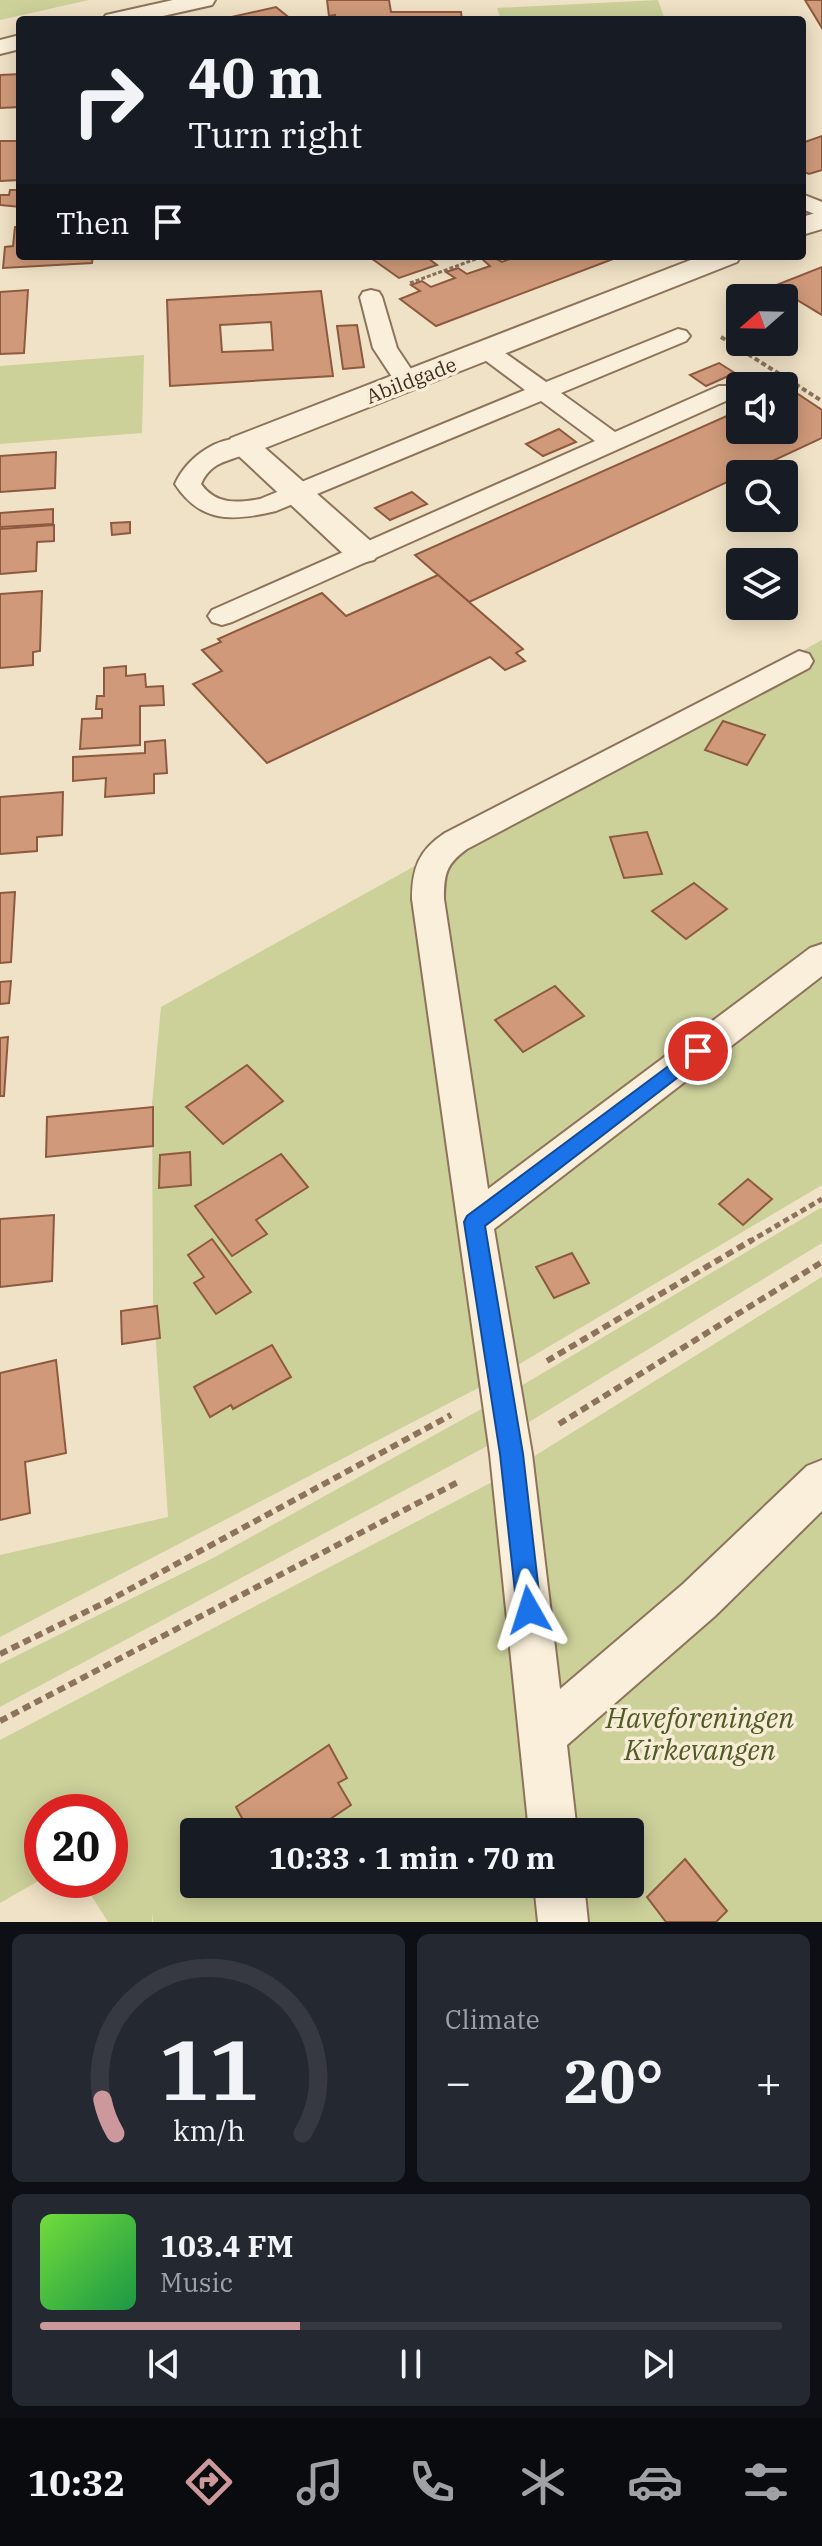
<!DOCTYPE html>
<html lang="en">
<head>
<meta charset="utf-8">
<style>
	:root { --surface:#171b24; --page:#242831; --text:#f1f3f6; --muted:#9ea1a6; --line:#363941; --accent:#cc989c }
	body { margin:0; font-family:"IBM Plex Serif",serif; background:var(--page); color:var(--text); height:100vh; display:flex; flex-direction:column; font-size:30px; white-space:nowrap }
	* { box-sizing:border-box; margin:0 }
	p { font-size:26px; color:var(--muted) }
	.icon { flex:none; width:44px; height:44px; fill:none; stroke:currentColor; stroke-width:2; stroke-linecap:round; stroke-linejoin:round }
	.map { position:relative; height:1922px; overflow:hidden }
	.panel { display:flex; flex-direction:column; gap:12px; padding:12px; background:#0d0f14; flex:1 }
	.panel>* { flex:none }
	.banner { position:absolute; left:16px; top:16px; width:790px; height:244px; border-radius:8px; box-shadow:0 4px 20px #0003; background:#171b24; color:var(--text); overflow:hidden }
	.needle { width:52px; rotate:250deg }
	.tools { position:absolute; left:726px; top:284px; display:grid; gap:16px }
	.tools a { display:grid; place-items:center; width:72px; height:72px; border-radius:8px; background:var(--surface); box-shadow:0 4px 20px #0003; font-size:40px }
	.speed { position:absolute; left:24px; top:1794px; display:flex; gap:16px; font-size:40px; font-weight:700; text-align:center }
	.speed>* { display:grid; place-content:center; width:104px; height:104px; border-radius:50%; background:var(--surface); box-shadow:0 4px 20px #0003; line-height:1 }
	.speed .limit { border:12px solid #d22; background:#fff; color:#111 }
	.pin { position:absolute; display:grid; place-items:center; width:68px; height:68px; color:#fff; margin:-34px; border:4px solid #fff; border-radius:50%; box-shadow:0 2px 8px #0007 }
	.me { position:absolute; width:88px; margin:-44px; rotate:354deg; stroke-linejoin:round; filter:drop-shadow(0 0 6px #0008) }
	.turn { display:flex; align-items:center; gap:28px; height:168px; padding:0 40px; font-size:36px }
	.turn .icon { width:104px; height:104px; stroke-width:2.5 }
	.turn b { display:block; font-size:56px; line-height:68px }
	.then { display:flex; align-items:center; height:76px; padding:0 40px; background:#0003; gap:16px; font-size:30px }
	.big { font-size:60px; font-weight:700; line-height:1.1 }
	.panel .widget { flex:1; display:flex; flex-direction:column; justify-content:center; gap:12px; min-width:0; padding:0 28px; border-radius:12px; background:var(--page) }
	.panel .dial { align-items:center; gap:0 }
	.dial svg { height:208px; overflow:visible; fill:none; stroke:var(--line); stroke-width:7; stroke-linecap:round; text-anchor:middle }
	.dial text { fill:var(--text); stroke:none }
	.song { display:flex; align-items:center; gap:24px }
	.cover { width:96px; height:96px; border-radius:12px; background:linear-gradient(135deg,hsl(100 70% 55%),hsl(140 70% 35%)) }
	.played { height:8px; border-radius:4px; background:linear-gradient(90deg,var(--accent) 35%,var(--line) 35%) }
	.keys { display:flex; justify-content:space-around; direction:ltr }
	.heat { display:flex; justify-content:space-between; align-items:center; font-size:44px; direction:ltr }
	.panel .tiles { flex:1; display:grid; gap:12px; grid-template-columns:1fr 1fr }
	.widget:last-child { grid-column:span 2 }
	.trip { position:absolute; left:180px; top:1818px; width:464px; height:80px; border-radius:8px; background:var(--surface); box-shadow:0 4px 20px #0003; font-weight:700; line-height:80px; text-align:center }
	.menu { display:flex; height:128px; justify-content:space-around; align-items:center; background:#090b0e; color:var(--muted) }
	.menu .icon { width:56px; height:56px }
	.menu .current { color:var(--accent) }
	.menu b { font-size:36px; color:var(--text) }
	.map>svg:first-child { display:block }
</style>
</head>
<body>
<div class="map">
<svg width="822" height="1922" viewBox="0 0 822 1922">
	<rect width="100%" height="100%" fill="#f0e2c6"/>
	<!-- green -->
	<g fill="#ccd099" fill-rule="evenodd">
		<polygon points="0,0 89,0 0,20"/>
		<polygon points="658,0 665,20 501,20 497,8"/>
		<polygon points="144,355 142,433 0,444 0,366"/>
		<polygon points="822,640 822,1185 482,1386 0,1637 0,1555 168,1517 153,1300 152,1104 161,1007"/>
		<polygon points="822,1207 822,1243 529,1422 521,1386"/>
		<path d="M822,1277V1922H153L152,1911V1922H108L86,1887L72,1880H110V1812H42V1879L0,1903V1740L496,1480ZM194,1832H630V1884H194Z"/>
		<polygon points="485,1407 491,1444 0,1707 0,1664 213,1558"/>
	</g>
	<!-- building -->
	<g fill="#d09a7a" stroke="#8e5a3f" stroke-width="2" fill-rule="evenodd">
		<polygon points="327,0 389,0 391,12 461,12 462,20 335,20 335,15 329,16"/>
		<polygon points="805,0 822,0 822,28"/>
		<polygon points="276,7 292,20 218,20"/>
		<polygon points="20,74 20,107 0,108 0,75"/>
		<polygon points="822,136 822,170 809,174 802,171 802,143"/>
		<polygon points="0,141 20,141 20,180 0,181"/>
		<polygon points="10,190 20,190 20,207 0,205 0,195 9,195"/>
		<polygon points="15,227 20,227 20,256 93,256 92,263 3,268 5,247 13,246"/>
		<polygon points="368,256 425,256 437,265 399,278"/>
		<polygon points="491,256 502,262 517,256 621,256 436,326 400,299 420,291 411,285 422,281 431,287 455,278 446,272 458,268 467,274 490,266 482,259"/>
		<polygon points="822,267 822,315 774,286"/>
		<polygon points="28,290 24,353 0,354 0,292"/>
		<path d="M321,291L333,376L170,386L167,300ZM271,322L273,350L222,352L220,325Z"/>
		<polygon points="357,325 364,367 343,369 337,326"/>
		<polygon points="719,363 735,373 706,386 690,375"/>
		<polygon points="789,388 822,410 822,438 469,602 415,555 740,410 740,430 784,430 784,391"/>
		<polygon points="559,429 576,442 543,456 526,444"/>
		<polygon points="56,452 55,488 0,492 0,456"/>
		<polygon points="412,492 427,504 390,520 375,508"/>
		<polygon points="53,509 53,524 0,527 0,513"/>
		<polygon points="130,522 130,533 112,535 111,523"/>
		<polygon points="54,525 54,541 37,542 36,571 0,574 0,529"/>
		<polygon points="438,575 523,649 516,653 525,661 505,670 490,657 267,763 193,684 222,671 202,650 221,642 218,639 322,593 346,616"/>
		<polygon points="42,591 40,651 33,652 33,665 0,668 0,594"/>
		<polygon points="126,666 126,676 145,674 146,687 163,686 164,705 140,706 140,745 80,749 82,719 102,718 102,709 96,709 97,696 104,696 104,668"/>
		<polygon points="723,721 765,735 747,765 705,750"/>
		<polygon points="165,740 167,773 154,774 154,793 105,797 106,778 73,781 73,757 145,753 145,742"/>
		<polygon points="63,792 62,835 37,837 37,851 0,854 0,797"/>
		<polygon points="647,832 662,874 624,878 610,837"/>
		<polygon points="694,883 727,909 686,939 652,911"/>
		<polygon points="15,892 11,962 0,963 0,893"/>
		<polygon points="11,981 9,1003 0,1004 0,982"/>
		<polygon points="555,986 584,1016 523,1052 495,1020"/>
		<polygon points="8,1037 4,1096 0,1096 0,1038"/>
		<polygon points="247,1065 283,1101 223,1144 186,1107"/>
		<polygon points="153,1107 153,1146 46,1157 47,1117"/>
		<polygon points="190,1152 191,1185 159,1188 160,1155"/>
		<polygon points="281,1154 308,1187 256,1220 267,1234 232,1256 195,1206"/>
		<polygon points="748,1179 772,1199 743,1225 719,1204"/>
		<polygon points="54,1215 52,1281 0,1287 0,1219"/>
		<polygon points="212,1239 251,1292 216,1314 194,1283 204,1277 188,1255"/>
		<polygon points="572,1253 589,1283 554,1298 536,1267"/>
		<polygon points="157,1306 160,1338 122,1344 121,1311"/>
		<polygon points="272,1345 291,1377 233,1409 231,1405 210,1417 194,1387"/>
		<polygon points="56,1360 66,1453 25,1462 30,1513 0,1520 0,1373"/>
		<polygon points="329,1745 347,1778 338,1783 351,1805 311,1832 221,1832 242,1818 236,1807"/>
		<polygon points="685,1859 727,1911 716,1922 666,1922 647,1897"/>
	</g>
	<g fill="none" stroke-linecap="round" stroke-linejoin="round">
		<defs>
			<g id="service">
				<polygon points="802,194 822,202 822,217 802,209"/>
				<polygon points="371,290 379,292 382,297 397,348 419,381 416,386 398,386 373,348 360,297 363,292"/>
				<path d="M678,329L686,331L690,336L686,341L561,393L615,432L719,386H737L740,391L737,396L232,622L222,625L212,622L208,616L212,610L595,441L541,401L276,511C234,521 201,524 175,484C187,457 221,432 252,440L256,445C241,464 214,454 201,484C216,505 237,503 260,499L525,390L478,355L474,350L478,345H494L546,382Z"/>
				<path d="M799,651L809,654L813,661L809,668L467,849C446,864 444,874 444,899L488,1189L810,948L822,944V976L494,1229L532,1454L560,1689L683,1584L807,1466L822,1460V1511L715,1616L567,1745L577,1832H529L490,1454L412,899C412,868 419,850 445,833Z"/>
				<polygon points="534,1884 584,1884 588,1922 538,1922"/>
			</g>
			<g id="minor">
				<polygon points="822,211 822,229 802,235 802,217"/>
				<polygon points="701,256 741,256 737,262 265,448 374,544 380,552 374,560 362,563 350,560 227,445 231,438"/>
			</g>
			<g id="tertiary">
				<polygon points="173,0 215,0 212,5 145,20 102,20 106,15"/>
				<polygon points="20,35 20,49 0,54 0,40"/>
			</g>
		</defs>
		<!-- service casing -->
		<use href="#service" stroke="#8d735b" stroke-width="4"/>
		<!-- minor casing -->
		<use href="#minor" stroke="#8d735b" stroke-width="4"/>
		<!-- tertiary casing -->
		<use href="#tertiary" stroke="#8d735b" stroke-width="4"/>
		<!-- path-far3 -->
		<polyline stroke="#8d735b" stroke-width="3" stroke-dasharray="4 2" stroke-linecap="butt" points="410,283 484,256"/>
		<!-- path-far2 -->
		<polyline stroke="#8d735b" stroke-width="4" stroke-dasharray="5 3" stroke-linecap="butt" points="721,337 822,401"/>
		<!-- path-far1 -->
		<polyline stroke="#8d735b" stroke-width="5" stroke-dasharray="6 4" stroke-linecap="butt" points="749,1242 822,1199"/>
		<!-- path -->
		<g stroke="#8d735b" stroke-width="6" stroke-dasharray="8 5" stroke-linecap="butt">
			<polyline points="547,1361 752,1240"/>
			<polyline points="559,1424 822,1262"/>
			<polyline points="0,1654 108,1601 451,1415"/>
			<polyline points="0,1721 460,1481"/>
		</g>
		<!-- service -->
		<use href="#service" fill="#faefda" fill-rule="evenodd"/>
		<!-- minor -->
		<use href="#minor" fill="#faefda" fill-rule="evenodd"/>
		<!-- tertiary -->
		<use href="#tertiary" fill="#faefda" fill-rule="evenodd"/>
	</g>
	<!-- route -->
	<polygon fill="#1a73e8" stroke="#114b97" stroke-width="2" points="698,1044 704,1046 707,1051 704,1057 485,1226 523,1454 541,1610 537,1619 529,1622 520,1619 517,1610 500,1454 464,1222 467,1216"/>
	<g text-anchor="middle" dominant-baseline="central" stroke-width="7" stroke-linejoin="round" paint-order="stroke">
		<!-- far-street labels -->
		<g font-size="20" fill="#3d2c1f" stroke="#f7ecd6">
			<text transform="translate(411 380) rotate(-21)">Abildgade</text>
		</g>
		<!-- near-park labels -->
		<g font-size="28" font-style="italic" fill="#4f5a25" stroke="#f7ecd6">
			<text x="700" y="1717">Haveforeningen<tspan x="700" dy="32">Kirkevangen</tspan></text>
		</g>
	</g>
</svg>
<div class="tools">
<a><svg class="needle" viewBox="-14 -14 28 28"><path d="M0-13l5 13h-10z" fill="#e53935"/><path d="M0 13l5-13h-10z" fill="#9ea1a6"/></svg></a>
<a><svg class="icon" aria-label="sound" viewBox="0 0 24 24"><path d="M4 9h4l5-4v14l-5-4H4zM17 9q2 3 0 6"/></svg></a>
<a><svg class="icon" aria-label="search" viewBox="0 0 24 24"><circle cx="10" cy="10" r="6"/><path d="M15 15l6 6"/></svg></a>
<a><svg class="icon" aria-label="layers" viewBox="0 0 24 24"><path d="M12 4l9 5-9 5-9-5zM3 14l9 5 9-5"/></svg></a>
</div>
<div class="speed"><div class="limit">20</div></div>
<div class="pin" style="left:698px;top:1051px;background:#d93025"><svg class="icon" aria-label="arrive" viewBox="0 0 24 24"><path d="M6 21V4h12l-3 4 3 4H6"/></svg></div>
<svg class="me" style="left:529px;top:1610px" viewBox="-20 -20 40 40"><path d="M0-17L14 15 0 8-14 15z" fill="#1a73e8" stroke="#fff" stroke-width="4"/></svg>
<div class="trip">10:33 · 1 min · 70 m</div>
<div class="banner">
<div class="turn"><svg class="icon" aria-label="right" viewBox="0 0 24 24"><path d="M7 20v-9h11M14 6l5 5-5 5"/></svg><div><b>40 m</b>Turn right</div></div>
<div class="then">Then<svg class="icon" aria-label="arrive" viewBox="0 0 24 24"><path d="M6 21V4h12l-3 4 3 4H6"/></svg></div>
</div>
</div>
<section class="panel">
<div class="tiles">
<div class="widget dial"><svg viewBox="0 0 100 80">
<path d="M14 69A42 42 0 1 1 86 69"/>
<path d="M14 69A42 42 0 0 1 9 56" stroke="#cc989c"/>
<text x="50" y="56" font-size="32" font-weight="700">11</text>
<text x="50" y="72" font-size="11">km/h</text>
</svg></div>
<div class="widget"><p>Climate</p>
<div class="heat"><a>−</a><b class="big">20°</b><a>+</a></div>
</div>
<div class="widget">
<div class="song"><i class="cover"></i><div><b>103.4 FM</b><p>Music</p></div></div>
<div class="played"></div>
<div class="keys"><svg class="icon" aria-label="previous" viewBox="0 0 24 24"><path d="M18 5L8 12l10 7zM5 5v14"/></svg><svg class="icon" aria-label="pause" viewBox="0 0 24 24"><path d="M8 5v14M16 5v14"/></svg><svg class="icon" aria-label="next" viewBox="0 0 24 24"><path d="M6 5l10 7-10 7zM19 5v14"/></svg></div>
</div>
</div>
</section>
<nav class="menu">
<b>10:32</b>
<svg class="icon current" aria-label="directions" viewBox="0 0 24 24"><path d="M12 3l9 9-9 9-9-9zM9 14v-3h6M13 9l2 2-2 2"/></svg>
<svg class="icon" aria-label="music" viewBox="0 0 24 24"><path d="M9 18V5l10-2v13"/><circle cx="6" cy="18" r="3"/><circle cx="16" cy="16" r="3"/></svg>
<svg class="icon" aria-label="phone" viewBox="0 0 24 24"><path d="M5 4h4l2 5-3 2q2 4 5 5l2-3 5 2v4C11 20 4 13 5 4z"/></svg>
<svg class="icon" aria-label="climate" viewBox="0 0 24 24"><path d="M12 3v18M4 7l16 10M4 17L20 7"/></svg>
<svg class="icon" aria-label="car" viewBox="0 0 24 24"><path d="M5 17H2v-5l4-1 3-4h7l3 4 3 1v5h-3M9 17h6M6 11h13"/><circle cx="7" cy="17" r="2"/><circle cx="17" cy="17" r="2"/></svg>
<svg class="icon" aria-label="filters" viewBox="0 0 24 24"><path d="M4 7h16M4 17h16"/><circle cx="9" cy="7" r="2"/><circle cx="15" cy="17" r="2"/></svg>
</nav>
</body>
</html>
